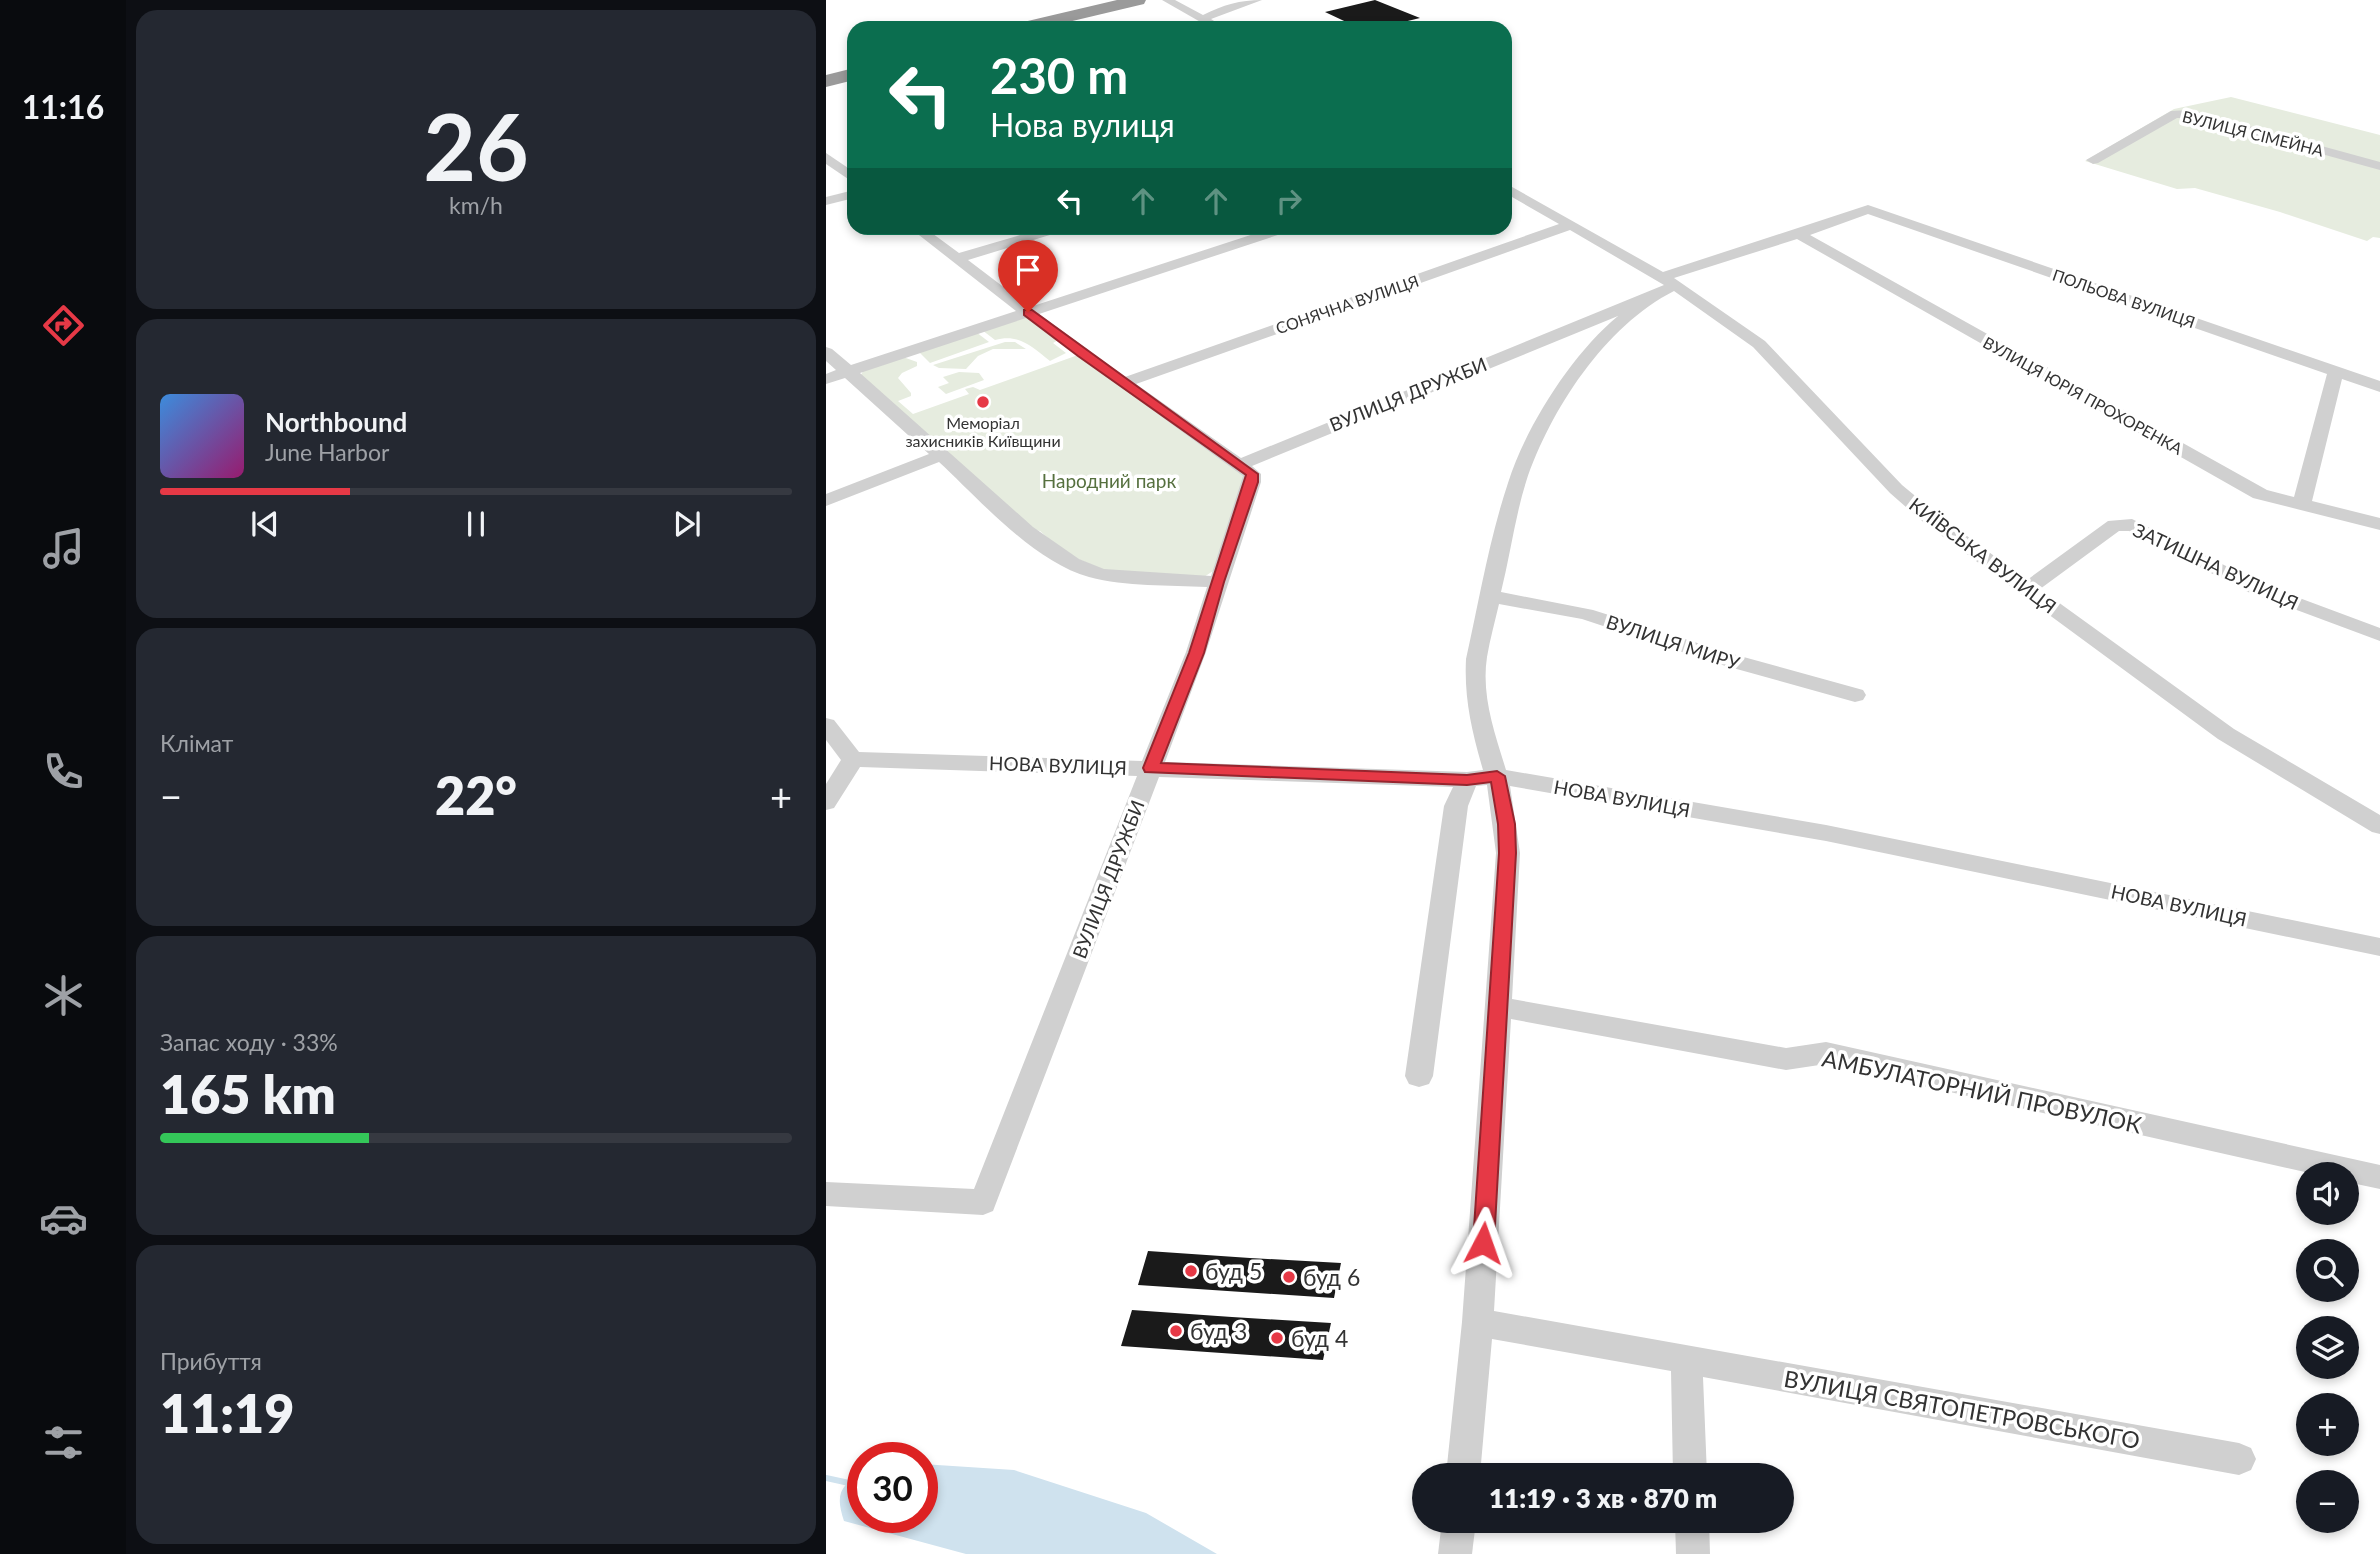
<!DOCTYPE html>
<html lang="uk">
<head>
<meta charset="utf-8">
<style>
	:root { --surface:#171b24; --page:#242831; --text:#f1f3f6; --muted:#9ea1a6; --line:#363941; --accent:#e63946 }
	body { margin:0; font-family:Lato,sans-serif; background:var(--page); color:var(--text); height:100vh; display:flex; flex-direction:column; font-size:26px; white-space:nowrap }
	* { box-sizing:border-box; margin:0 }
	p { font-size:23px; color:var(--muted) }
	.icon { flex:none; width:38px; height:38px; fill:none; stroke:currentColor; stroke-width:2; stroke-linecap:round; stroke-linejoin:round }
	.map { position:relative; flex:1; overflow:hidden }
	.panel { display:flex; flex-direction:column; gap:10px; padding:10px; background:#0d0f14; width:700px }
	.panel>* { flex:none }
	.banner { position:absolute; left:21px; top:21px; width:665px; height:214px; border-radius:21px; box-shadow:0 4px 10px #0003; background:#0b6e4f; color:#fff; overflow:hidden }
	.tools { position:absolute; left:1470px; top:1162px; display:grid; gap:14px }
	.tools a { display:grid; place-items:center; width:63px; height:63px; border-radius:50%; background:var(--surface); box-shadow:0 4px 10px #0003; font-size:35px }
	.speed { position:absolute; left:21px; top:1442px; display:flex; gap:14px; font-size:35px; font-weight:700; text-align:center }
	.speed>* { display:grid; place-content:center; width:91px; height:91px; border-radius:50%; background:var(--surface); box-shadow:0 4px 10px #0003; line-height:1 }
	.speed .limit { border:10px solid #d22; background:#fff; color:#111 }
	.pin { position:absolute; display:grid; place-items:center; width:60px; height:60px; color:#fff; margin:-72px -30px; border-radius:50% 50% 50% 0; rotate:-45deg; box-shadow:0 0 7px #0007 }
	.pin .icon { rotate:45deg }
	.me { position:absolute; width:77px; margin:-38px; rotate:4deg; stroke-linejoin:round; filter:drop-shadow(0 0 5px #0008) }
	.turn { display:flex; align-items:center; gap:24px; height:147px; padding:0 28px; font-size:32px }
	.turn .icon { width:91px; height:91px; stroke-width:2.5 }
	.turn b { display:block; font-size:49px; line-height:60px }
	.lanes { display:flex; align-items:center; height:66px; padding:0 28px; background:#0003; justify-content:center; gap:35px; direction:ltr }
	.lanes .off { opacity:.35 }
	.big { font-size:52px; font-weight:800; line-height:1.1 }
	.panel .widget { flex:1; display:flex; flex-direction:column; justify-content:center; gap:10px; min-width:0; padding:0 24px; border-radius:21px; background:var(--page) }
	.panel .dial { align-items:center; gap:0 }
	.dial b { font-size:91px; line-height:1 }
	.song { display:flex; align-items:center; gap:21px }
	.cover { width:84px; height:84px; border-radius:10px; background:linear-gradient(135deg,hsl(210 70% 55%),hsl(320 70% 35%)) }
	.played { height:7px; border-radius:4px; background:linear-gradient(90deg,var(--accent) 30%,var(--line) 30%) }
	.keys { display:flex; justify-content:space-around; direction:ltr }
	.heat { display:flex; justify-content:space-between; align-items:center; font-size:38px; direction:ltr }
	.charge { height:10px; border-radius:5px; background:linear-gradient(90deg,#34c759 33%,var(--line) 0) }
	.trip { position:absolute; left:586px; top:1463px; width:382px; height:70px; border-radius:35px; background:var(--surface); box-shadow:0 4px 10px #0003; font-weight:800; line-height:70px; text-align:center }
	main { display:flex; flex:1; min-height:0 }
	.dock { display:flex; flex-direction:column; width:126px; justify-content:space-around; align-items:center; background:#090b0e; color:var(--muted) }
	.dock .icon { width:49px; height:49px }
	.dock .active { color:var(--accent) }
	.dock b { font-size:32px; color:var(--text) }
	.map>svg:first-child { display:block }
</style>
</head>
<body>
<main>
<nav class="dock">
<b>11:16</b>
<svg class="icon active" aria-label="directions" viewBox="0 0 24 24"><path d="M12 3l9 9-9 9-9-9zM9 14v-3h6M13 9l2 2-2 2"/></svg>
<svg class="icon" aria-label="music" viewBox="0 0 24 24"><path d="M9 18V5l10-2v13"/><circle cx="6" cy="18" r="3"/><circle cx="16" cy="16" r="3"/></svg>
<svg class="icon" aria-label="phone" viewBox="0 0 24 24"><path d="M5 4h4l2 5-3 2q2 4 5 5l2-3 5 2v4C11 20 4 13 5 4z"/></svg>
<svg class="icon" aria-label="climate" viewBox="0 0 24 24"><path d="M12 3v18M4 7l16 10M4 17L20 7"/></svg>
<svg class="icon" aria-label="car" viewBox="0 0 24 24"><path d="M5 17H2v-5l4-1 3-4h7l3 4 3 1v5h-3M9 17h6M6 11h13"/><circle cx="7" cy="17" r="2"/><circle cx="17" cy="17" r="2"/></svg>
<svg class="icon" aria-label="filters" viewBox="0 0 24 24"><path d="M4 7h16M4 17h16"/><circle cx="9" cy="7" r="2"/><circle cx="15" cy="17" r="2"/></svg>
</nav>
<section class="panel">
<div class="widget dial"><b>26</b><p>km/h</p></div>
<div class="widget">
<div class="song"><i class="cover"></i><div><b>Northbound</b><p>June Harbor</p></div></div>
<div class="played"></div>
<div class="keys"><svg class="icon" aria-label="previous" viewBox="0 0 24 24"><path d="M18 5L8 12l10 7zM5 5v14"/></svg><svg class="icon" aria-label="pause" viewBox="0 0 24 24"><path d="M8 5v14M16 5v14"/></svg><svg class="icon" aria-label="next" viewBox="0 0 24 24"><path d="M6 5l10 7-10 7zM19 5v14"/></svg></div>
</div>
<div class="widget"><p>Клімат</p>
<div class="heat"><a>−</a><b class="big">22°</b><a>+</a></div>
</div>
<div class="widget"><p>Запас ходу · 33%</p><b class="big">165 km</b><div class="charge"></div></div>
<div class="widget"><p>Прибуття</p><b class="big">11:19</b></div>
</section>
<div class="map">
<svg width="1554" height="1554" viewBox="0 0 1554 1554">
	<rect width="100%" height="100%" fill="#fff"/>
	<!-- green -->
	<g fill="#e6ecdf">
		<polygon points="1405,97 1554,135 1554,238 1547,237 1541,241 1454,212 1369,188 1351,189 1259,161 1348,109"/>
		<path d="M199,316L232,340L227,343L240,353L224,361C206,347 193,333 169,340L156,330Z"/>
		<polygon points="150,332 163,342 104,363 94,353 94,351"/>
		<polygon points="179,342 189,342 200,349 167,349 152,356 140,369 113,368 107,365"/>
		<polygon points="252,355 418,476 390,569 378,577 281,571 240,554 214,531 205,529 35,375 37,371 77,357 91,362 91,366 76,373 72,378 85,393 85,396 72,401 87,414 143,394 139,389 147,387 154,390"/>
		<polygon points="133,372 153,373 158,380 120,394 112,387 123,383 117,377"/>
	</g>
	<!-- water -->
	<path fill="#cfe2ee" d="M96,1464L188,1470L320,1513L391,1554H140L18,1521C9,1494 14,1486 37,1471V1517H96Z"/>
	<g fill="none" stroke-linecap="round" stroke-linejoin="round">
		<!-- stream -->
		<polyline stroke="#cfe2ee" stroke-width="6" points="0,1478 23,1483"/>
	</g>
	<!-- building -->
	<g fill="#1a1a1a">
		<polygon points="549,0 594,18 553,28 533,28 499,12"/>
		<polygon points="322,1251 424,1258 515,1263 508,1298 312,1285"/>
		<polygon points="306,1310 406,1317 505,1323 497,1360 295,1346"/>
	</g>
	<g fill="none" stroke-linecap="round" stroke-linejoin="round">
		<!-- minor -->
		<g fill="#d0d0d0" fill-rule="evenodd">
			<path d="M336,0H349L377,15C397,5 414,0 436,0L385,19L399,28H385Z"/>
			<polygon points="1364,110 1554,162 1554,170 1364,118 1351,118 1272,163 1267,164 1260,160 1345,111"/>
			<polygon points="0,153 28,172 28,183 0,164"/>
			<path d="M679,183L837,272L1042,205L1554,381V392L1516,379L1486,501L1554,518V530L1427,498L971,239L848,278L939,341L1076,485L1111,514L1201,580L1282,521L1306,519L1436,584L1554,628V641L1422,592L1303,531H1293L1214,589L1408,729L1554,815V834L1546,832L1392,739L1097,522L1064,493L927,347L848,291C779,326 724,410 700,482C689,517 684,556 675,592L767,610L903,653L1037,690L1040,695L1037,700L1029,702L889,663L756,619L673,604C669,621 664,639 661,657C655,696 669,734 680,770L1000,825L1554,938V956L1000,841L684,786L694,853L686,999L960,1048L1000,1042L1554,1165V1189L1521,1182V1174H1488L1000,1064L960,1070L685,1019L668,1311L1413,1443L1425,1448L1430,1459L1425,1470L1413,1475L877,1377L881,1475H847L845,1371L666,1339L654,1475H620L636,1322L670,853L661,785L650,786L642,806L607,1076L603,1084L593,1087L583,1084L579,1076L618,806L627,787L333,777L167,1211L157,1215L0,1206V1182L148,1189L311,776L34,767L8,808L0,810V784L15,760L0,740V718L8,720L33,752L316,761L360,652L381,587C343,585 300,587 263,577C208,562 154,500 113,462L0,506V494L103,454L19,378L0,384V374L10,370L0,361V347L6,349L25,365L190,311L84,228H99L133,253L218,228H239L237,231L142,260L204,307L446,228H466L464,231L213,314L299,377L733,224L679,193ZM1042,214L1501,374L1468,497L1441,490L984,235ZM744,230L838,285L415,458L310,384ZM792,316C746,354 700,426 682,483C663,540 653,601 640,659C638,699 646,732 657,770L641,772L339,762L380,652L435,482V474L426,466ZM200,318L417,476L385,576L278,569L253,559L207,527L34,373Z"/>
			<polygon points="28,190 28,198 0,205 0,197"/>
			<polygon points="616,1521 650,1521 646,1554 612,1554"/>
			<polygon points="849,1521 883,1521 884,1554 850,1554"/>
		</g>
		<!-- highway -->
		<g fill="#9a9a9a" fill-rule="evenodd">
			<polygon points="291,0 320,0 318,4 217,28 186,28 189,24"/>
			<polygon points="28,68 28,80 0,87 0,75"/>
		</g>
	</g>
	<!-- route -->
	<polygon fill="#e63946" stroke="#96252e" stroke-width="2" points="198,310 206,310 432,474 432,482 398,582 378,653 335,763 641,775 671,771 679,776 689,824 690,853 668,1243 665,1249 657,1252 650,1249 647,1243 673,853 672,824 665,782 641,785 319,772 317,768 363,653 420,475 252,356 198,315"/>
	<!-- markers -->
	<g fill="#e63946" stroke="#fff" stroke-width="2.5">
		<circle cx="157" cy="402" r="7"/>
		<circle cx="365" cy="1271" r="7"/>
		<circle cx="463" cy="1277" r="7"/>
		<circle cx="350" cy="1331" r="7"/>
		<circle cx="451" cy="1338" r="7"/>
	</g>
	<g text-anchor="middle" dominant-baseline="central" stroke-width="7" stroke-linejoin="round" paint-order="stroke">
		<!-- far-street labels -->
		<g font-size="16" fill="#333" stroke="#fff">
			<text transform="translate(1427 133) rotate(14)">ВУЛИЦЯ СІМЕЙНА</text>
			<text transform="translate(1298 298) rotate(19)">ПОЛЬОВА ВУЛИЦЯ</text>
			<text transform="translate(521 304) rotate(-19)">СОНЯЧНА ВУЛИЦЯ</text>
			<text transform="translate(1257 395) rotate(29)">ВУЛИЦЯ ЮРІЯ ПРОХОРЕНКА</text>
		</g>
		<!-- far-poi labels -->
		<g font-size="16" fill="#333" stroke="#fff">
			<text x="157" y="422">Меморіал<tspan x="157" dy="18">захисників Київщини</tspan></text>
		</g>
		<!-- street labels -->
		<g font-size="19" fill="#333" stroke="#fff">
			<text transform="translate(582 394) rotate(-22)">ВУЛИЦЯ ДРУЖБИ</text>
			<text transform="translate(1157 555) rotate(37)">КИЇВСЬКА ВУЛИЦЯ</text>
			<text transform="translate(1390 566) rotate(25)">ЗАТИШНА ВУЛИЦЯ</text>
			<text transform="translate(847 642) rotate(18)">ВУЛИЦЯ МИРУ</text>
			<text transform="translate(232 765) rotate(2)">НОВА ВУЛИЦЯ</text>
			<text transform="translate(796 798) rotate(10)">НОВА ВУЛИЦЯ</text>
			<text transform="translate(282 879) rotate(-69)">ВУЛИЦЯ ДРУЖБИ</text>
			<text transform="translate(1353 905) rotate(12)">НОВА ВУЛИЦЯ</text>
		</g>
		<!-- park labels -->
		<g font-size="19" fill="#56703f" stroke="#fff">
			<text x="283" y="480">Народний парк</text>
		</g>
		<!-- near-street labels -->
		<g font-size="23" fill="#333" stroke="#fff">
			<text transform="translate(1156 1091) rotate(12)">АМБУЛАТОРНИЙ ПРОВУЛОК</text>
			<text transform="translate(1136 1409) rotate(10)">ВУЛИЦЯ СВЯТОПЕТРОВСЬКОГО</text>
		</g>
		<!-- near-poi labels -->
		<g font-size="23" fill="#333" stroke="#fff" text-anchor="start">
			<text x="379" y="1271">буд 5</text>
			<text x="477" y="1277">буд 6</text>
			<text x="364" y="1331">буд 3</text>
			<text x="465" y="1338">буд 4</text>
		</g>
	</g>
</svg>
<div class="tools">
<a><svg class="icon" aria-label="sound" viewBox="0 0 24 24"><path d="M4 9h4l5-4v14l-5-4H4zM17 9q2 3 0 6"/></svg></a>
<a><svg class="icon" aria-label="search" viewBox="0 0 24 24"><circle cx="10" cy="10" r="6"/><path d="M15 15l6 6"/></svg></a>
<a><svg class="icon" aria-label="layers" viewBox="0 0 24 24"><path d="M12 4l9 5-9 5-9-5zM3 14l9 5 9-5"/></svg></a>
<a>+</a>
<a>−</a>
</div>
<div class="speed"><div class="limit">30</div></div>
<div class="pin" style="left:202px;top:312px;background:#d93025"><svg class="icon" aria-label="arrive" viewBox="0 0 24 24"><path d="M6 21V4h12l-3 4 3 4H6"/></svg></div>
<svg class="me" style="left:657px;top:1243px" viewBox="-20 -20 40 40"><path d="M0-17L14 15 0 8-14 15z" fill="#e63946" stroke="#fff" stroke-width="4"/></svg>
<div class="trip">11:19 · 3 хв · 870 m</div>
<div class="banner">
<div class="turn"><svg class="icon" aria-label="left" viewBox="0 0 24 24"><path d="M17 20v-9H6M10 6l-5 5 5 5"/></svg><div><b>230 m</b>Нова вулиця</div></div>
<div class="lanes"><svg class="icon" aria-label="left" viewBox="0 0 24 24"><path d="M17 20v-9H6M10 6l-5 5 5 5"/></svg><svg class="icon off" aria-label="ahead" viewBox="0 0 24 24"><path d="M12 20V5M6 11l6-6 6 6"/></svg><svg class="icon off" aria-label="ahead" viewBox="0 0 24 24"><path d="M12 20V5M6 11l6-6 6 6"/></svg><svg class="icon off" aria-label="right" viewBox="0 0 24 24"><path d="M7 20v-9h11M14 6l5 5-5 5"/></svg></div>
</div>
</div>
</main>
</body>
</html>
